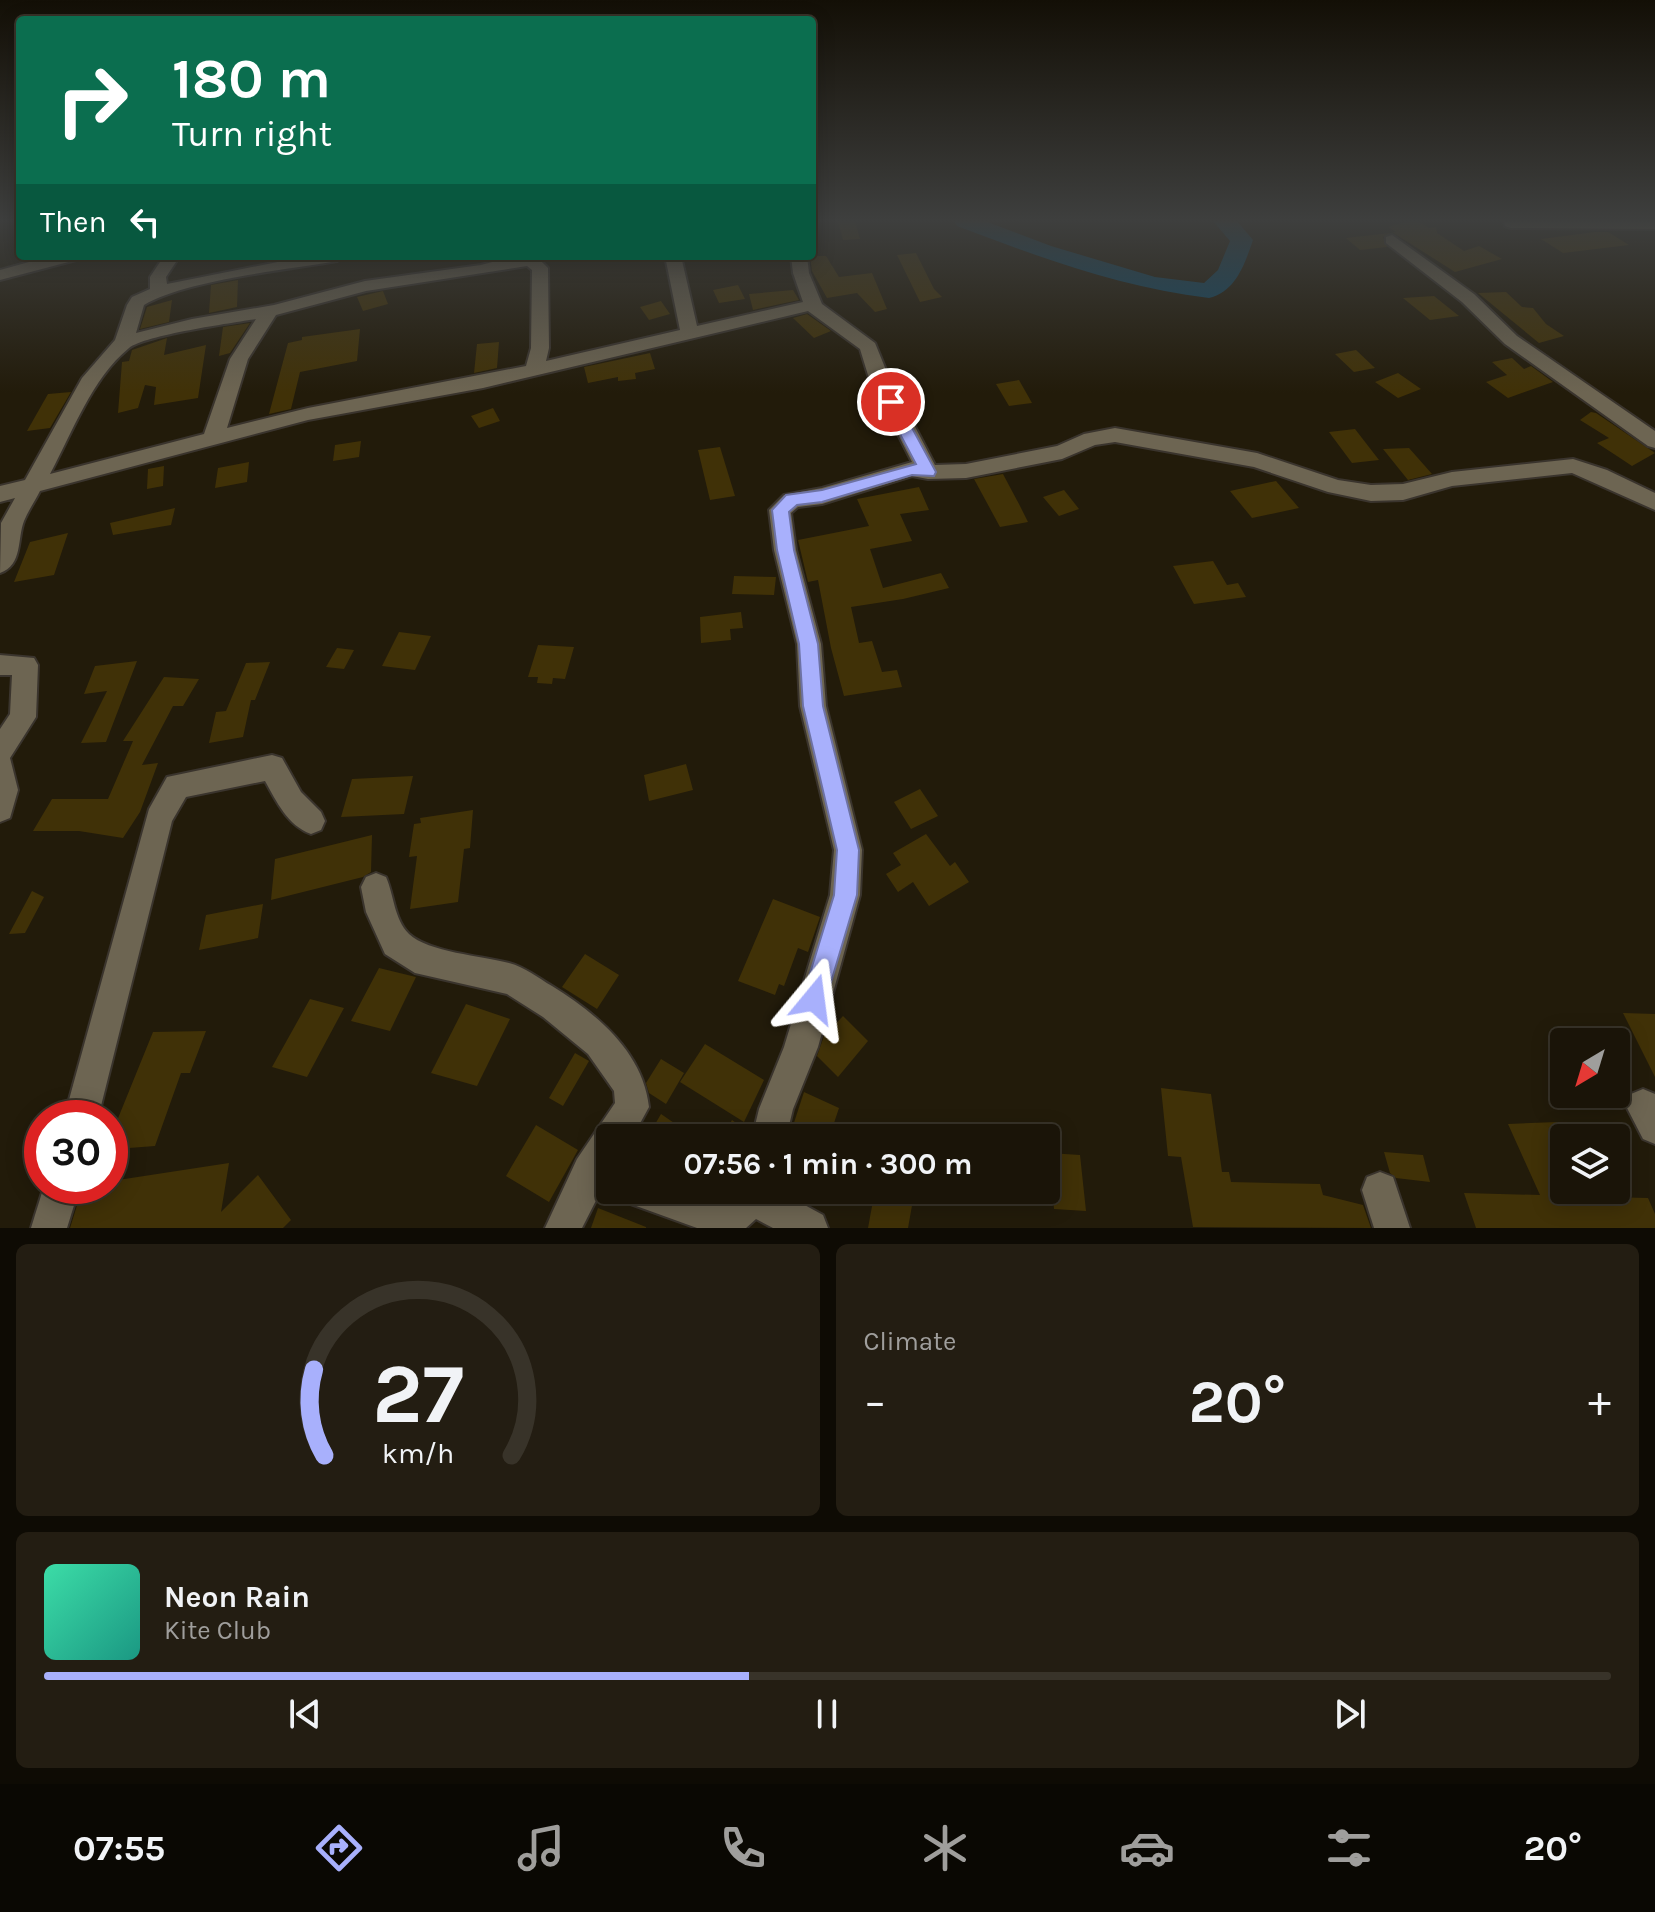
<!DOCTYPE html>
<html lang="en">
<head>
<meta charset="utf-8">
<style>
	:root { --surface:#1a1408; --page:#231d12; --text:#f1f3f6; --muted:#9f9e9c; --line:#383329; --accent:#a8b0fc }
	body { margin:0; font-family:Karla,sans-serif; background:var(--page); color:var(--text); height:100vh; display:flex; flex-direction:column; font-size:30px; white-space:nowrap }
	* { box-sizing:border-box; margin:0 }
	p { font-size:26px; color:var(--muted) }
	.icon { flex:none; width:44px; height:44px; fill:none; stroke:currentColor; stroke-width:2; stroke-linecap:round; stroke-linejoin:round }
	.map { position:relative; height:1228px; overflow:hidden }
	.panel { display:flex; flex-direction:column; gap:16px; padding:16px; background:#0e0b04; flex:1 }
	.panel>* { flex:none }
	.guide { position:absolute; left:16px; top:16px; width:800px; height:244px; border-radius:8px; box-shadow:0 4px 20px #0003,0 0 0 2px var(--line); background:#0b6e4f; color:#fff; overflow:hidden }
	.needle { width:52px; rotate:218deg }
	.fabs { position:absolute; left:1550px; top:1028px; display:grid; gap:16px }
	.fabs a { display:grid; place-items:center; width:80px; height:80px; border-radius:8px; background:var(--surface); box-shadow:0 4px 20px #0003,0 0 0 2px var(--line); font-size:40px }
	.speed { position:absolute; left:24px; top:1100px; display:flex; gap:16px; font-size:40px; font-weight:700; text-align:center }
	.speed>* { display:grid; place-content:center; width:104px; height:104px; border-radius:50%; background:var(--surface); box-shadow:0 4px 20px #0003,0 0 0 2px var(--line); line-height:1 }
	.speed .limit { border:12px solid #d22; background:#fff; color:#111 }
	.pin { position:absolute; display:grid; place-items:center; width:68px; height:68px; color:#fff; margin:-34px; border:4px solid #fff; border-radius:50%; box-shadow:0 2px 8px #0007 }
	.me { position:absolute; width:88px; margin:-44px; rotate:16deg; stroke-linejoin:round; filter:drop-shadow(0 0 6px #0008) }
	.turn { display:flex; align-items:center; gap:28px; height:168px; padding:0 24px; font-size:36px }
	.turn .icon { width:104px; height:104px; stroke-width:2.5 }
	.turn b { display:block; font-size:56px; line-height:68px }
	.then { display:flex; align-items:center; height:76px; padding:0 24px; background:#0003; gap:16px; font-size:30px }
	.big { font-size:60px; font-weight:700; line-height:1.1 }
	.panel .tile { flex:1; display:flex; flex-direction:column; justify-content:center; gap:12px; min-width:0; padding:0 28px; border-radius:12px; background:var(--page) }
	.panel .dial { align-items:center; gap:0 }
	.dial svg { height:208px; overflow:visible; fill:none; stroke:var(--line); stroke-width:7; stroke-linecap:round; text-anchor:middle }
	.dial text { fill:var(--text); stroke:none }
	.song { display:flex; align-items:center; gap:24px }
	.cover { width:96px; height:96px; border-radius:12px; background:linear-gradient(135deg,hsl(160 70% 55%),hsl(170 70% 35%)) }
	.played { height:8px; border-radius:4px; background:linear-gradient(90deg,var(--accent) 45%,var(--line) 45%) }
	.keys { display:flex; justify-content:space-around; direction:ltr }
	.heat { display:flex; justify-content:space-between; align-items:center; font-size:44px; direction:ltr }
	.panel .tiles { flex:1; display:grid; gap:16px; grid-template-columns:1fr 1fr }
	.tile:last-child { grid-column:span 2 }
	.trip { position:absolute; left:596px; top:1124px; width:464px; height:80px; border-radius:8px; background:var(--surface); box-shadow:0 4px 20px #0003,0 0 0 2px var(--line); font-weight:700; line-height:80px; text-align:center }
	.tab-bar { display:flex; height:128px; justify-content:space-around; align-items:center; background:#0a0803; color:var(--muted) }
	.tab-bar .icon { width:56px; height:56px }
	.tab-bar .active { color:var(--accent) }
	.tab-bar b { font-size:36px; color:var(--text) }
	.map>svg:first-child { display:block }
</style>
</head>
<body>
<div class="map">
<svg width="1655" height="1228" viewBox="0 0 1655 1228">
	<rect width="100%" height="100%" fill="#221b0a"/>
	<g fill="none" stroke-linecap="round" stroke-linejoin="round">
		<!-- river -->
		<path fill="#0f4966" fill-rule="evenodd" d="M954,221H985L1051,246L1155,277L1204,283L1218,270L1230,241L1213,221H1237L1253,240C1245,263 1236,292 1209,298C1120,287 1041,258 957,226Z"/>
	</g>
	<!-- building -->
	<g fill="#403107">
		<polygon points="838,221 855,221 860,239 843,240"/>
		<polygon points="1408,221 1418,221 1429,228 1436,227 1437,233 1464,251 1479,246 1502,259 1455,272 1392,232 1396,232 1388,227"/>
		<polygon points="1595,232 1608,232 1629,245 1563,253 1541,239"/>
		<polygon points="1390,233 1383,237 1387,247 1360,250 1346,238"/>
		<polygon points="916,253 934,289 942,297 920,302 897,255"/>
		<polygon points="810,256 826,256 839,277 872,273 887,309 875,312 857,293 827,298 812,271"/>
		<polygon points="238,280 237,307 209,313 211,285"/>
		<polygon points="738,285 745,299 719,303 713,290"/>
		<polygon points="793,290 799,300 753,310 749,294"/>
		<polygon points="383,291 388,304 363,311 357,297"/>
		<polygon points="1506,292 1522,307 1533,308 1546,324 1564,336 1539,343 1478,293"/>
		<polygon points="1434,296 1459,316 1430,320 1403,298"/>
		<polygon points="172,300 169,322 140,329 147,307"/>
		<polygon points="661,301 670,314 649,320 640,307"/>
		<polygon points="807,314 831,331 814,338 793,318"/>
		<polygon points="250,323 230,353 219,356 223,327"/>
		<polygon points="360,329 357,361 300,372 291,409 269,414 288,343 302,340 302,337"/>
		<polygon points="167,338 164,355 206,345 198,398 154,405 156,387 145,385 138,408 118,413 122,362 129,361 132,350"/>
		<polygon points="499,342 497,368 474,373 477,344"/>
		<polygon points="1356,350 1375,368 1354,372 1335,354"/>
		<polygon points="650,353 655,369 635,373 636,379 618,381 618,377 588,383 584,367"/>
		<polygon points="1512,358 1524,369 1531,366 1553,382 1508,398 1486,382 1507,375 1492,362"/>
		<polygon points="1398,373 1421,389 1398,398 1375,382"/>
		<polygon points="1019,380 1032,403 1009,406 996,384"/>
		<polygon points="71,392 50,428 27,431 48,394"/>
		<polygon points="493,408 500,421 479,428 471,416"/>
		<polygon points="1591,412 1596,413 1655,453 1632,466 1620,458 1597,443 1609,438 1580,420"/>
		<polygon points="1355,429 1379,460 1352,463 1329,432"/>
		<polygon points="361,441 359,457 333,461 335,445"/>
		<polygon points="720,447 735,496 710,500 698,450"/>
		<polygon points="1409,448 1432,474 1408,480 1383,449"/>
		<polygon points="249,462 247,482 215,488 218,468"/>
		<polygon points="164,466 163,486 147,489 148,469"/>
		<polygon points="1003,474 1019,504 1028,522 1000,527 974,479"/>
		<polygon points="1276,481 1299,508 1252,518 1230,491"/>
		<polygon points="919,487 929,510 900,514 912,541 870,549 883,588 941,573 949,588 903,599 851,607 859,643 872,641 882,672 897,670 902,687 844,696 831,648 818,580 808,582 798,540 869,526 857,499"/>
		<polygon points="1064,490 1079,509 1059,516 1043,497"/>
		<polygon points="175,508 171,525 113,535 110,523"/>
		<polygon points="68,533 54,575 14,582 30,542"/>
		<polygon points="1213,561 1227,585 1238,583 1246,597 1194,604 1173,566"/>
		<polygon points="734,576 776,577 774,595 732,594"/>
		<polygon points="741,612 743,628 730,629 731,640 701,643 700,617"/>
		<polygon points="399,632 431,636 415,670 382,666"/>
		<polygon points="538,645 574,647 565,679 553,678 552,684 537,683 538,677 528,677"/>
		<polygon points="337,648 354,650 344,669 326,667"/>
		<polygon points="137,661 106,742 81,743 107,691 84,694 95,666"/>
		<polygon points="270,662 255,700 251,700 243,737 209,743 216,712 226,711 246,663"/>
		<polygon points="164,677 199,679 183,706 173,706 142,765 158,763 140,812 123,838 79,831 33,831 52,799 108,799 133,741 123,741"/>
		<polygon points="686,764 693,790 649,801 644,775"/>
		<polygon points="413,776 404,814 341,817 352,779"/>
		<polygon points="920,789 938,816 911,829 894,802"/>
		<polygon points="473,810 470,848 464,849 458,902 410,909 417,856 409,857 414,824 421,823 420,818"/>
		<polygon points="926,834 950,866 955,862 969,882 929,906 913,882 898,892 886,874 901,865 893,853"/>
		<polygon points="372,835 371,872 363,877 271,900 275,859"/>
		<polygon points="32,891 44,897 25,933 9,934"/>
		<polygon points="773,899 820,917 808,952 798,948 784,986 779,984 775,995 738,981"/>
		<polygon points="263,904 258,938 199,950 206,915"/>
		<polygon points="585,954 619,975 597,1009 562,987"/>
		<polygon points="379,968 416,977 390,1031 351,1021"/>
		<polygon points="310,999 344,1008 307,1077 272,1067"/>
		<polygon points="466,1004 510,1019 477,1086 431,1073"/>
		<polygon points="1623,1013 1655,1014 1655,1077"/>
		<polygon points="843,1016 868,1041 838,1077 817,1056 824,1036"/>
		<polygon points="206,1031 190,1073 181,1073 155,1146 129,1148 118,1180 229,1163 221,1212 258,1175 291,1220 283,1228 70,1228 83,1186 110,1186 110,1138 153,1032"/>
		<polygon points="705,1044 764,1080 744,1122 680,1082"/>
		<polygon points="575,1053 589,1061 563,1106 549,1098"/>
		<polygon points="661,1059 684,1073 666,1104 649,1093 646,1083"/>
		<polygon points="1161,1088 1211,1094 1222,1172 1229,1172 1231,1182 1320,1184 1323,1195 1363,1205 1371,1228 1193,1227 1181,1157 1168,1156"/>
		<polygon points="804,1092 839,1108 829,1138 789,1138"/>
		<polygon points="661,1114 696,1138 647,1138"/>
		<polygon points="732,1120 750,1133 749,1138 722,1138"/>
		<polygon points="1557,1122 1564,1136 1564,1196 1648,1198 1655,1214 1655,1228 1476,1228 1464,1193 1540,1195 1508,1124"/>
		<polygon points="536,1125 578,1150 549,1202 506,1176"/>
		<polygon points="1384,1152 1423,1155 1430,1182 1396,1178 1390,1173"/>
		<polygon points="1049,1153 1080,1155 1086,1211 1054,1209"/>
		<polygon points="875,1190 913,1200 908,1228 868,1228"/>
		<polygon points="598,1208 646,1227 646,1228 591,1228"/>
	</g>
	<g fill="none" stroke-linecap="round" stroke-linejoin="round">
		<defs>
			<g id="minor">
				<polygon points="1504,221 1655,221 1655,229 1511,228 1505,226"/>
				<polygon points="1392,235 1474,294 1517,336 1655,431 1655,448 1648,446 1505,344 1462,302 1386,243 1386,237"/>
				<polygon points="51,256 78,256 76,260 0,280 0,270"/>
				<path d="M164,256H180L166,277L167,284L308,256H345L337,261C286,270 186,280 144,305L136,333L192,319L274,305L365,281L481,265L511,257H537L548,268L549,348L546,361L680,330L665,256H681L697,326L803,302L793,273L791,256H807L809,273L822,304L875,343L888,375L935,465L966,464L1057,446L1084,434L1115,428L1257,453L1338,480L1371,485L1403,484L1452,472L1573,459L1607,470L1655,493V510L1572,473L1452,486L1403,500L1371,501L1328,492L1254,467L1115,442L1095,445L1062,459L966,478L928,479L912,476L822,504L798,507L791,513L796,550L821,644L826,706L862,850L860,895L818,1047L793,1109L786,1138H752L759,1109L784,1047L830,895L834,850L800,706L797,644L774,550L769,510L784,495L822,488L912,462L868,375L860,349L808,311L483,388L308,420L40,491C35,501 28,511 24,521C17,539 23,565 0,573L1,523L15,498L0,502V486L25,480L82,378L115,340L127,305L132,297L150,289V277ZM527,266L532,270L531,348L526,366L308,408L227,428L248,359L276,315L366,291ZM256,319L230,359L204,434L50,474C72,433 92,378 129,348C145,335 232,323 256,319Z"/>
				<polygon points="0,655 34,658 38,665 36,717 10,758 18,790 10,818 0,822 0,729 10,714 12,675 0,675"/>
				<path d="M272,755L282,758L301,792L321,812L325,821L321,830L311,834C287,825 277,802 265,781L186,797L172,821L98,1118H64L149,809L167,777Z"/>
				<path d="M376,873L386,877C394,895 394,919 409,934C428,952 482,956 509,963C525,967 538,978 552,986C597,1014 643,1052 649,1107L632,1138H610V1173L582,1228H545L577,1159L615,1103L614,1091L588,1054L543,1017L507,994L415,973L385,954L366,912L361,887L366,877Z"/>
				<polygon points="1643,1089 1655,1094 1655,1144 1643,1139 1626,1106 1631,1094"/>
				<polygon points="1380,1172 1393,1177 1410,1228 1374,1228 1362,1190 1367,1177"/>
				<polygon points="44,1186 80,1186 67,1228 31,1228"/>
				<polygon points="623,1190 693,1190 722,1200 734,1190 777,1190 823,1215 828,1228 773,1228 756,1219 746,1228 697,1228 628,1203"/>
			</g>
		</defs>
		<!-- minor casing -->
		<use href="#minor" stroke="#3a342d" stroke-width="4"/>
		<!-- minor -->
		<use href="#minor" fill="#6d6552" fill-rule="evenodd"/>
	</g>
	<!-- sky -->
	<linearGradient id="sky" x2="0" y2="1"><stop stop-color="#130f06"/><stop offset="0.56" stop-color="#3e3f3e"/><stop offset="1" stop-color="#3e3f3e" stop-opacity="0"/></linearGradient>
	<rect width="1655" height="393" fill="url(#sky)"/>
	<!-- route -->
	<polygon fill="#a8b0fc" stroke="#6d72a4" stroke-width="2" points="891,397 898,402 936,472 934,476 912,475 822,502 797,505 789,512 794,550 818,644 823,706 859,850 857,895 826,999 823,1007 814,1011 805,1007 802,999 834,895 837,850 803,706 799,644 777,550 772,510 786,495 822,490 916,464 883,402"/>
</svg>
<div class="fabs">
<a><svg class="needle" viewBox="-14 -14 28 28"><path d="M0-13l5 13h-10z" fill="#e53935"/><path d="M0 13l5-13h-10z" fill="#9f9e9c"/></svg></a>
<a><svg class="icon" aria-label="layers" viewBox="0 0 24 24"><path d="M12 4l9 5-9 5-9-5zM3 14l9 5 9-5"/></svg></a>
</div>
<div class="speed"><div class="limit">30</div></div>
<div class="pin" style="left:891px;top:402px;background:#d93025"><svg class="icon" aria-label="arrive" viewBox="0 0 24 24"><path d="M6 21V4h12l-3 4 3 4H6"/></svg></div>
<svg class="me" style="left:814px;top:999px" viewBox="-20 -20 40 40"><path d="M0-17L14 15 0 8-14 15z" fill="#a8b0fc" stroke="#fff" stroke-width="4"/></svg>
<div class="trip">07:56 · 1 min · 300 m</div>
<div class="guide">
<div class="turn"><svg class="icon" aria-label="right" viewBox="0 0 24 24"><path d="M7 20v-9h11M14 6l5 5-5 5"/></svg><div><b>180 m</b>Turn right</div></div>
<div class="then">Then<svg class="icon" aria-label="left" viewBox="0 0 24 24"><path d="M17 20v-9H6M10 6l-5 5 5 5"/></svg></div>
</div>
</div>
<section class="panel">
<div class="tiles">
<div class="tile dial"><svg viewBox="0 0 100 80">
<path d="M14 69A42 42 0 1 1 86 69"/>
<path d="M14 69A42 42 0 0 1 10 36" stroke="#a8b0fc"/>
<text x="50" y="56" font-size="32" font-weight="700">27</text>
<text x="50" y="72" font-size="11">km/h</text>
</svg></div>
<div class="tile"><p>Climate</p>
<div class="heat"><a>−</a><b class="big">20°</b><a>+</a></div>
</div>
<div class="tile">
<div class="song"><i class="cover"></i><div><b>Neon Rain</b><p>Kite Club</p></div></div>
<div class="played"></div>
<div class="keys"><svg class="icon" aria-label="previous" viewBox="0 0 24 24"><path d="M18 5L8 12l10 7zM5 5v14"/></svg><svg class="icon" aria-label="pause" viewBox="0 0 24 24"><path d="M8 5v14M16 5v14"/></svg><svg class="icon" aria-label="next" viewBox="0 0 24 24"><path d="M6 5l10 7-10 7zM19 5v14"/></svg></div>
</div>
</div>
</section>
<nav class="tab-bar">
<b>07:55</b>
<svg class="icon active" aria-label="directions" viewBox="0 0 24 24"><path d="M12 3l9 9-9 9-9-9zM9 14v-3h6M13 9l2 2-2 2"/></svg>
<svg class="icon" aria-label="music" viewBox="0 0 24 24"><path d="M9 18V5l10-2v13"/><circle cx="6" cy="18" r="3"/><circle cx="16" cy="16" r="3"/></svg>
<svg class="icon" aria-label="phone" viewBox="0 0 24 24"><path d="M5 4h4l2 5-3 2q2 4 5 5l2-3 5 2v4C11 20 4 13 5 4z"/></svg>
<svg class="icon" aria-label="climate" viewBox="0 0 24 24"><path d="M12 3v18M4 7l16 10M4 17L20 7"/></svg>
<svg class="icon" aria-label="car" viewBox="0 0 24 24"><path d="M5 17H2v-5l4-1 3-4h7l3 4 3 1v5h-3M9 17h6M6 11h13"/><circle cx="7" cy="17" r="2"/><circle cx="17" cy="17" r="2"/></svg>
<svg class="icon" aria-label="filters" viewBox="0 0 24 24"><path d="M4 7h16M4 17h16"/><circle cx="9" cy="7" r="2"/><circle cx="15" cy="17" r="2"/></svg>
<b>20°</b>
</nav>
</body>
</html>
